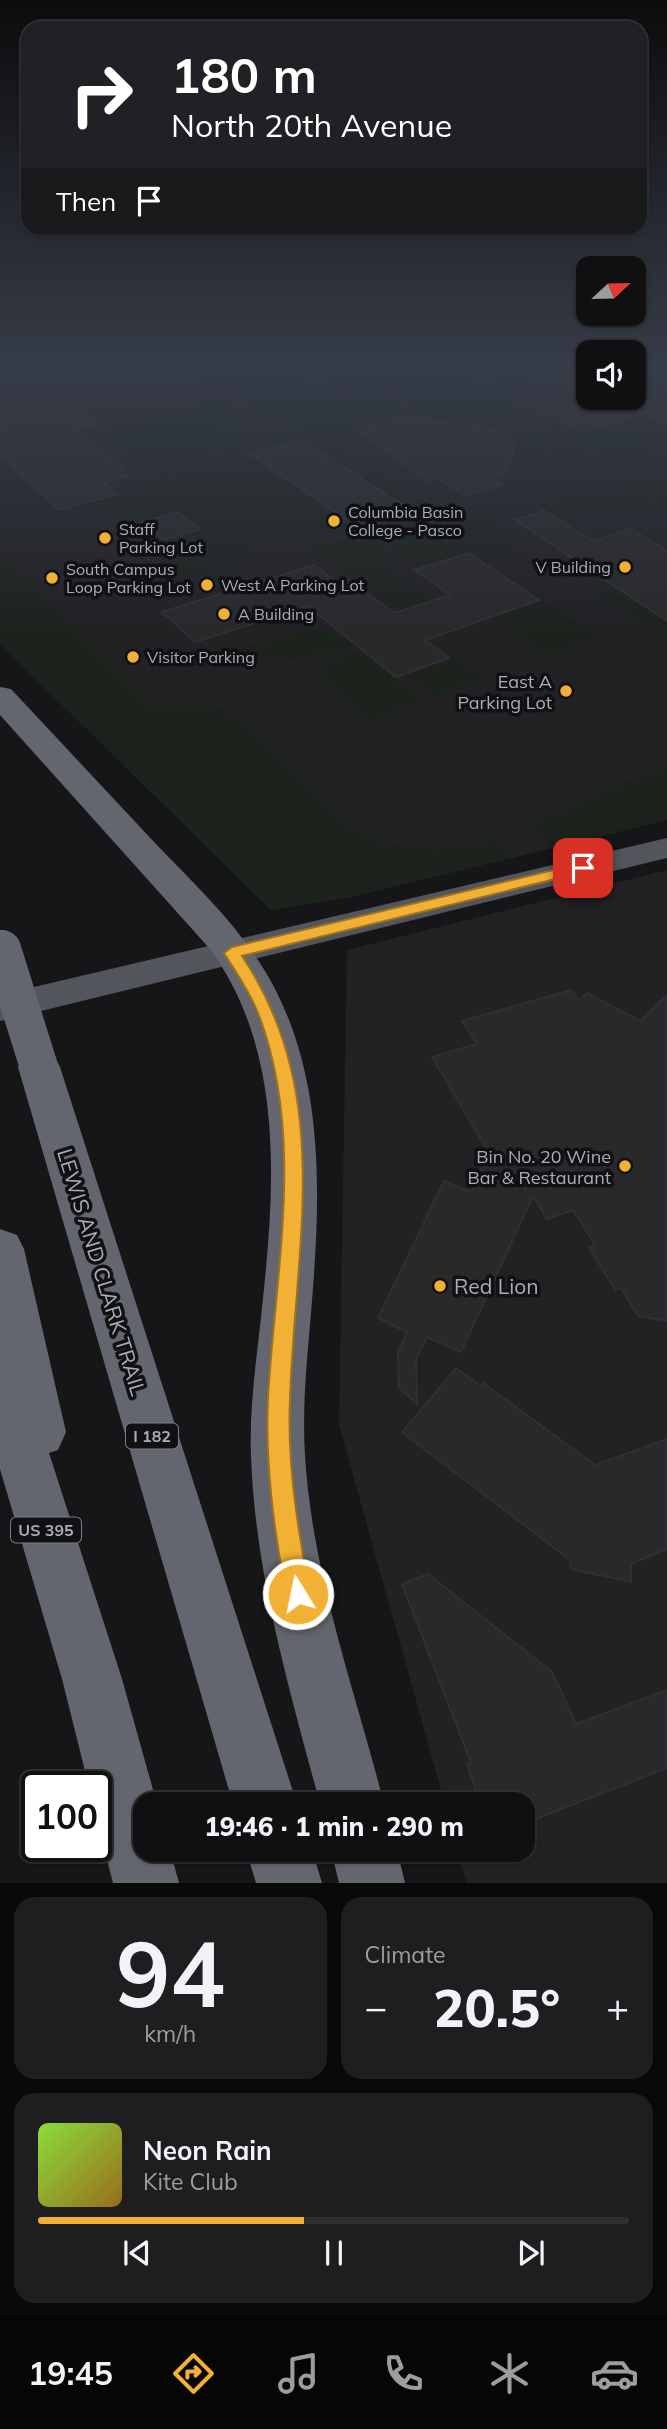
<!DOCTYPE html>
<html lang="en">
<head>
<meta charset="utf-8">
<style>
	:root { --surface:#101012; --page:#1e1e20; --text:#f1f3f6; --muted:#9c9d9f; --line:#303032; --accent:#f2b134 }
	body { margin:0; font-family:Mulish,sans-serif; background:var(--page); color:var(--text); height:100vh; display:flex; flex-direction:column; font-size:26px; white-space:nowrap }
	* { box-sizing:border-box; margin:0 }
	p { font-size:23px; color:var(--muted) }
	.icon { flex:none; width:38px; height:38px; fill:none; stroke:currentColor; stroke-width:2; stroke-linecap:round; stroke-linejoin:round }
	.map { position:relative; height:1883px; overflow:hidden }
	.side { display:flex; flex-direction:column; gap:14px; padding:14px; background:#09090a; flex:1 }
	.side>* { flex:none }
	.top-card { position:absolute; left:21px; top:21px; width:626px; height:214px; border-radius:21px; box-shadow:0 2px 5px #0004,0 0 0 2px var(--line); background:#202124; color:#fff; overflow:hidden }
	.needle { width:46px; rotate:68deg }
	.fabs { position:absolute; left:576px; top:256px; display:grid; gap:14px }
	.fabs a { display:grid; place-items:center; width:70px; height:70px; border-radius:14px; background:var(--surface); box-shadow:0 2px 5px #0004,0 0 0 2px var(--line); font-size:35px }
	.speed { position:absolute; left:21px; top:1771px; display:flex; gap:14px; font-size:35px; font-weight:700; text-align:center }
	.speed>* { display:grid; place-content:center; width:91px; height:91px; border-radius:50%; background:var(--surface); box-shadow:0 2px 5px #0004,0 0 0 2px var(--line); line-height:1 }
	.speed .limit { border:4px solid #111; border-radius:10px; background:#fff; color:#111 }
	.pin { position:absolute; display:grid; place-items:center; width:60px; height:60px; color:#fff; margin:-30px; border-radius:14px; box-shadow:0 4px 10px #0006 }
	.me { position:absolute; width:77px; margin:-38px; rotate:350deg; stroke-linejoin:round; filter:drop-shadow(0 0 5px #0008) }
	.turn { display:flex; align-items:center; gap:24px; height:147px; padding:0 35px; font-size:32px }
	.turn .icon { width:91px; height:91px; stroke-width:2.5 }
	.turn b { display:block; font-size:49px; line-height:60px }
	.then { display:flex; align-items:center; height:66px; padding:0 35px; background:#0003; gap:14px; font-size:26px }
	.big { font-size:52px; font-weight:800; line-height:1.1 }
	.side .tile { flex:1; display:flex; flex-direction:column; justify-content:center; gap:10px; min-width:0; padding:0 24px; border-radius:21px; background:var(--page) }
	.side .dial { align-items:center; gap:0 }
	.dial b { font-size:91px; line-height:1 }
	.song { display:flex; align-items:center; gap:21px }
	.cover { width:84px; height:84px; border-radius:10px; background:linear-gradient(135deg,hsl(90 70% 55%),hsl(40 70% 35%)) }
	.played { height:7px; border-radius:4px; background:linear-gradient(90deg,var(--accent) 45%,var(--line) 45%) }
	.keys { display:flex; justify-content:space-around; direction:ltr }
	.heat { display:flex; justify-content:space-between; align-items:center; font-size:38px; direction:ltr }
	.side .tiles { flex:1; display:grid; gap:14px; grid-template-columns:1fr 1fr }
	.tile:last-child { grid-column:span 2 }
	.trip { position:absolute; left:133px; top:1792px; width:402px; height:70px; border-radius:21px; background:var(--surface); box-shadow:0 2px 5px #0004,0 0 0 2px var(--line); font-weight:800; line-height:70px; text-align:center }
	.menu { display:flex; height:112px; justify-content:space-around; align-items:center; background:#060607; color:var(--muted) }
	.menu .icon { width:49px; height:49px }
	.menu .active { color:var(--accent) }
	.menu b { font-size:32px; color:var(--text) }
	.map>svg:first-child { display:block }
</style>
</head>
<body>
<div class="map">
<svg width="667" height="1883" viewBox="0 0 667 1883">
	<rect width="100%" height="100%" fill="#161618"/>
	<!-- built -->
	<g fill="#222225">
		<polygon points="0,367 588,367 588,397 634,397 634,367 667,367 667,820 347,898 271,910 0,644"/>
		<polygon points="667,870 667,1883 467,1883 457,1850 523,1850 523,1804 445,1804 339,1425 347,950"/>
	</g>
	<!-- green -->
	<g fill="#1c231d">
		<polygon points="181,367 280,367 291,374 225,390 214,389"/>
		<polygon points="370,367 438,367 452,374 387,390 354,371"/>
		<polygon points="503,367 530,381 519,385 523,388 513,391 500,384 488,368"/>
		<polygon points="353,372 385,392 363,397 330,378"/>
		<polygon points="295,377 323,393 334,390 351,400 349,401 354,404 387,396 408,410 363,423 350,430 327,435 277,425 229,393"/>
		<polygon points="457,377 480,389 494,386 521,403 507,408 453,378"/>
		<polygon points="450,379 507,410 514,421 500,428 460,421 444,421 424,414 395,394"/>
		<polygon points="222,398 261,424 145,418"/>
		<polygon points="130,420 262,428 265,429 159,479 109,437 107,433 113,426"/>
		<polygon points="558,424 576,434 591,430 607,438 637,430 656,440 645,444 657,466 628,472 552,429 552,425"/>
		<path d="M273,431L324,441L319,450L334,452L326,446L329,442C340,445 346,454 358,456L409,490L406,496L394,500L361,478L370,474L359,466L348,470L303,440L262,451L267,433Z"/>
		<polygon points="520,436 547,436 549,469 525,468 515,458 518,450 513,440"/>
		<polygon points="552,437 560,437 622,471 554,470"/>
		<polygon points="235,447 354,531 352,534 292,535 245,549 162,482"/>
		<polygon points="629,479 634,482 667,479 667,502 647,500 625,508 594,491 610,485 620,489 631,489 632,483 625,480"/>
		<polygon points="157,482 243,549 204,544 189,532 199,529 178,512 123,526 96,503 51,515 49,513 142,489"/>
		<polygon points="588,492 618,507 592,506 559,518 540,506 563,497 561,493"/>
		<polygon points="418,502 456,508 456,524 394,535 375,524 413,513 404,506"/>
		<polygon points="484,518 523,544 487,556 477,550 459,556 462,525"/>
		<polygon points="456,526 456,556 419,566 402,555 390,541 392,537"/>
		<polygon points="300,539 378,541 391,554 385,565 387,568 432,601 404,610 387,599 380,597"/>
		<polygon points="172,544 230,550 238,556 248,553 253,557 135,594 128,589 179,574 151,550"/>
		<path d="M0,554L150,705L221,708L233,714L352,827C393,852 450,855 495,837L510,858L347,898L271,910L0,644Z"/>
		<polygon points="603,580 667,622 667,638 587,587"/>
		<polygon points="543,601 597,637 545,656 494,618"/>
		<path d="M303,630C321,629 338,632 352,645C324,655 259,671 232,654V651L238,649Z"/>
		<polygon points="361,651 426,701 371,722 308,669"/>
		<polygon points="449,658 478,668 522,664 436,698 405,674"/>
		<polygon points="667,766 667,820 549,848 529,824 610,787"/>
	</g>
	<!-- building -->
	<g fill="#29292c" stroke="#303034" stroke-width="2">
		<polygon points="519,367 588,367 588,397 634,397 634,367 645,367 667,377 667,424 644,413 597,427 586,421 572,425 511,393 549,382"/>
		<polygon points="57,391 95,424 77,429 129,476 104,482 118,494 60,510 0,456 0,403"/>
		<polygon points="405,417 413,422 431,419 434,423 478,424 507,437 514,447 512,458 500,478 488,476 502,485 464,495 434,476 429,482 357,429"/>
		<polygon points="303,440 318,450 414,512 360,529 251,454"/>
		<polygon points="544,511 594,541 631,529 667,551 667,621 515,520"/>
		<polygon points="178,512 200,529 163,540 141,522"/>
		<polygon points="468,553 539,600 425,640 449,658 396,677 308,606 195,642 162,612 314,565 336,581 346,578 394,613 450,595 415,570"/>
		<polygon points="571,990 579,1000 587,993 640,1021 667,995 667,1321 638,1316 621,1288 615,1290 589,1247 595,1245 573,1210 547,1219 533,1196 461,1352 427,1337 416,1358 417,1404 399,1388 398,1352 407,1332 378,1318 444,1181 471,1192 488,1151 432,1057 477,1044 462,1021"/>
		<polygon points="456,1368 481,1386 483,1383 595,1465 667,1439 667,1549 631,1564 631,1582 571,1569 570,1560 402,1432"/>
		<polygon points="428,1574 552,1672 576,1724 667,1690 667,1768 523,1824 523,1804 481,1804 467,1764 471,1763 402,1584"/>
	</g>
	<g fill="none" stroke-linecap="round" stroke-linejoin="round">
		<!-- major -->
		<polygon fill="#53555c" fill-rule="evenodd" points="667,838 667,858 0,1021 0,995"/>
		<!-- highway -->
		<g fill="#63666e" fill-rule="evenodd">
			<path d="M0,687L11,689C59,740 107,792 155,843C199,889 247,933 276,991C326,1089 320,1206 311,1313C307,1360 302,1407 305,1455C312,1575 355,1689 384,1804H320C290,1691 255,1574 251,1456C249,1406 257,1357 262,1308C275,1187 285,1052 210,949L0,715Z"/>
			<polygon points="39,1051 54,1056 60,1067 297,1804 233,1804 18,1067 24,1056"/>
			<polygon points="0,1229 17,1235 24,1249 66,1432 58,1450 49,1453 122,1679 157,1804 145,1804 145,1850 170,1850 179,1883 113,1883 96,1817 96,1787 89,1787 62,1679 0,1469"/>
			<polygon points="246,1850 312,1850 322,1883 256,1883"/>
			<polygon points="331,1850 397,1850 405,1883 339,1883"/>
		</g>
		<!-- highway-bridge -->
		<polyline stroke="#63666e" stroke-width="38" points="2,949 39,1067"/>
	</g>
	<!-- sky -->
	<linearGradient id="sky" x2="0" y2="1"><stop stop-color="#0c0c0d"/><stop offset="0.58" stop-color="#363c48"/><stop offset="1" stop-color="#363c48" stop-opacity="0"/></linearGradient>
	<rect width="667" height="631" fill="url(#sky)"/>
	<!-- route -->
	<path fill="#f2b134" stroke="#9d7322" stroke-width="2" d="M583,863L588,865L590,868L588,871L242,956C335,1094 295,1245 290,1399C287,1466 298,1529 310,1594L306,1603L298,1606L289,1603L286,1594C274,1529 265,1465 268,1398C275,1272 305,1140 260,1018C251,994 237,974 224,953L232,947Z"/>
	<!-- markers -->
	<g fill="#f2b134" stroke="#111113" stroke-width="2.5">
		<circle cx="334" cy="521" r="7"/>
		<circle cx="105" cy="538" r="7"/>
		<circle cx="625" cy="567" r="7"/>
		<circle cx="52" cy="578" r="7"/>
		<circle cx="207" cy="585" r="7"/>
		<circle cx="224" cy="614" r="7"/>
		<circle cx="133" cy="657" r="7"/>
		<circle cx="566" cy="691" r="7"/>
		<circle cx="625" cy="1166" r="7"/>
		<circle cx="440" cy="1286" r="7"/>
	</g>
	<g text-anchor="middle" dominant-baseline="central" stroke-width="7" stroke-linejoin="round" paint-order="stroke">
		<!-- far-poi labels -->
		<g font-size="16" fill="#a8adb8" stroke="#111113" text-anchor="start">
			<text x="348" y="512">Columbia Basin<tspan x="348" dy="18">College - Pasco</tspan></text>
			<text x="119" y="529">Staff<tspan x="119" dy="18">Parking Lot</tspan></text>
			<text x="611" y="567" text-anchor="end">V Building</text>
			<text x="66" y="569">South Campus<tspan x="66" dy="18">Loop Parking Lot</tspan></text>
			<text x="221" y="585">West A Parking Lot</text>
			<text x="238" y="614">A Building</text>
			<text x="147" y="657">Visitor Parking</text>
		</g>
		<!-- shield labels -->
		<g fill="#111113" stroke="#7b7e86" stroke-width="2">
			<rect x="126" y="1423.5" width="52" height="25" rx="5"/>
			<rect x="11" y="1517.5" width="70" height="25" rx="5"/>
		</g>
		<g font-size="16" font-weight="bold" fill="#a8adb8">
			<text x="152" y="1436">I 182</text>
			<text x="46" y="1530">US 395</text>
		</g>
		<!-- poi labels -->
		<g font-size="18" fill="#a8adb8" stroke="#111113" text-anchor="end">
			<text x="552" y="681">East A<tspan x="552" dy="21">Parking Lot</tspan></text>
			<text x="611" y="1156">Bin No. 20 Wine<tspan x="611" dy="21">Bar &amp; Restaurant</tspan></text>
		</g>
		<!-- near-street labels -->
		<g font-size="21" fill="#a8adb8" stroke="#111113">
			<text transform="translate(102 1272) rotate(73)">LEWIS AND CLARK TRAIL</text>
		</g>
		<!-- near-poi labels -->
		<g font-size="21" fill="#a8adb8" stroke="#111113" text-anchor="start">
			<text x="454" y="1286">Red Lion</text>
		</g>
	</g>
</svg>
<div class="fabs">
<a><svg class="needle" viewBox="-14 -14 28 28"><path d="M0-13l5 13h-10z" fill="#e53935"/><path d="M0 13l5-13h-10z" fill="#9c9d9f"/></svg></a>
<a><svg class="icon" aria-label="sound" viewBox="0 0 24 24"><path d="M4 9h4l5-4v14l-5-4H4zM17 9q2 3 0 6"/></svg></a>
</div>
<div class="speed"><div class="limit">100</div></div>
<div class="pin" style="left:583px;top:868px;background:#d93025"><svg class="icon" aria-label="arrive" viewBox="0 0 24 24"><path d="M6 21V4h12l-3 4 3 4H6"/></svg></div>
<svg class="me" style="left:298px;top:1594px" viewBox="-20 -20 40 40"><circle r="17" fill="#f2b134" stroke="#fff" stroke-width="3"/><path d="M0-11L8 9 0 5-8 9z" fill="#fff"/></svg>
<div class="trip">19:46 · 1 min · 290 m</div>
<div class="top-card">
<div class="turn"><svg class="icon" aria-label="right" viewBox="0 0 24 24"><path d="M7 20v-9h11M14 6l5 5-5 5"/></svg><div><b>180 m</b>North 20th Avenue</div></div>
<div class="then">Then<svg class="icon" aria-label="arrive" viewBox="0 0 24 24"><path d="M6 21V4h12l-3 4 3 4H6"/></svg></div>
</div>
</div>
<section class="side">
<div class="tiles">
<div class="tile dial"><b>94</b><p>km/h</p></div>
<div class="tile"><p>Climate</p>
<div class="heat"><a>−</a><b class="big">20.5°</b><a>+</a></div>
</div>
<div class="tile">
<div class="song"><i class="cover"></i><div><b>Neon Rain</b><p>Kite Club</p></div></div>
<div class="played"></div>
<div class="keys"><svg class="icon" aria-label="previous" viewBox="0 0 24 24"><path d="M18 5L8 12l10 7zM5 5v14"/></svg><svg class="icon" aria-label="pause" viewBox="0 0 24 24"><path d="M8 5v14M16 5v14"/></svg><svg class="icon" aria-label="next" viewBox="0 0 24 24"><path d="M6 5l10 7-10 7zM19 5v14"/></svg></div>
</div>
</div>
</section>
<nav class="menu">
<b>19:45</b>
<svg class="icon active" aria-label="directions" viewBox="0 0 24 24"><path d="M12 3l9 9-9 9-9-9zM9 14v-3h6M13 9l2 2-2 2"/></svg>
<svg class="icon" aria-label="music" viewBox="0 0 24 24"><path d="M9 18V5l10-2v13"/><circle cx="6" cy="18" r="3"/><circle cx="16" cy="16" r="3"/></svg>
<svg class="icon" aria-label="phone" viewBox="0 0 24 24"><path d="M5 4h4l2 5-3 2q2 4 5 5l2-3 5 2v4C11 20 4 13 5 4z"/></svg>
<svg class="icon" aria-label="climate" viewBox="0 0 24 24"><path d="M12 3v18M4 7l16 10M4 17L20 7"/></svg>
<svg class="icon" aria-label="car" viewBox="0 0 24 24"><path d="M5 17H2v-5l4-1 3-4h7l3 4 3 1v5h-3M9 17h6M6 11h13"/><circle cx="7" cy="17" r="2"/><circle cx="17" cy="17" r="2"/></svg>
</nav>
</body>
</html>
